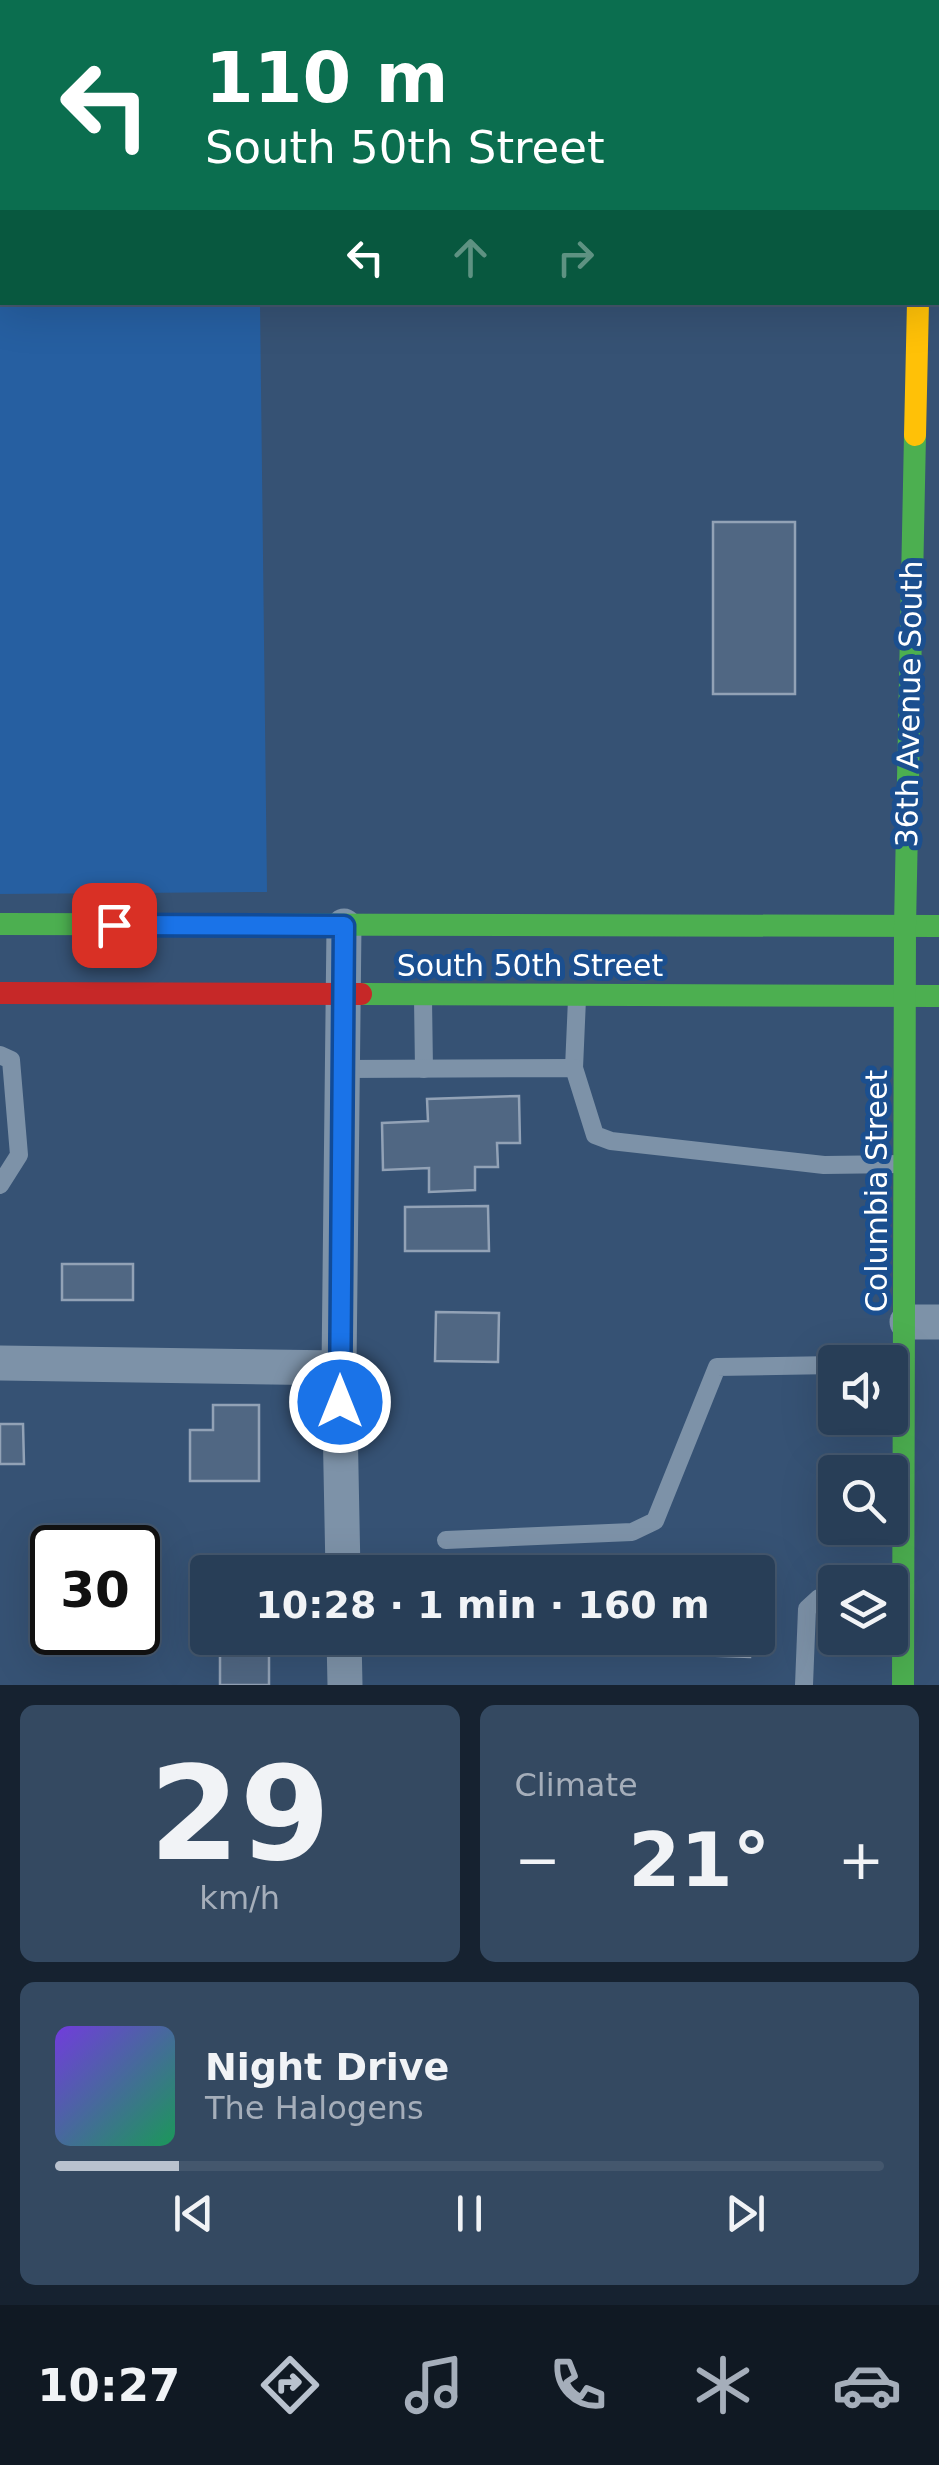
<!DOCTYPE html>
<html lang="en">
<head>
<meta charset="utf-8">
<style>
	:root { --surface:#283e57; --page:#344961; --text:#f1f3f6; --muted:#a5aeba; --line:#44576d; --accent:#b9c2ce }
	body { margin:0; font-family:"DejaVu Sans",sans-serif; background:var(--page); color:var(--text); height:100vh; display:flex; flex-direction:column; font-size:38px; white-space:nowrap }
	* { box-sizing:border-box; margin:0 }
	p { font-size:32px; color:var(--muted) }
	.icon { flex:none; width:55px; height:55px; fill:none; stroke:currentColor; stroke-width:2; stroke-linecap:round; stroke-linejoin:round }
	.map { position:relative; height:1685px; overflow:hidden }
	.sheet { display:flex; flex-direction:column; gap:20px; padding:20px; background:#162230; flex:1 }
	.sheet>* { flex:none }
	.hud { position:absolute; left:0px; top:0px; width:940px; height:305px; box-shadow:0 10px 40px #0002,0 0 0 2px var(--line); background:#0b6e4f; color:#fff; overflow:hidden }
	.buttons { position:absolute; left:818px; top:1345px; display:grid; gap:20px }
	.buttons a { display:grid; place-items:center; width:90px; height:90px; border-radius:10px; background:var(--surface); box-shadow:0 10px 40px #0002,0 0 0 2px var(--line); font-size:50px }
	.speed { position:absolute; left:30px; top:1525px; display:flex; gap:20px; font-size:50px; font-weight:700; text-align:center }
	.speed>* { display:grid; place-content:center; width:130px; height:130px; border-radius:50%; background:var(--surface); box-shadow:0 10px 40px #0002,0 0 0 2px var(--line); line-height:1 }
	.speed .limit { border:5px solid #111; border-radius:15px; background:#fff; color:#111 }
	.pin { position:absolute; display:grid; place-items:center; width:85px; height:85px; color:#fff; margin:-42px; border-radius:20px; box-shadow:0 5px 15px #0006 }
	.me { position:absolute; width:110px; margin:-55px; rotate:0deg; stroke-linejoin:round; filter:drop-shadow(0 0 8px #0008) }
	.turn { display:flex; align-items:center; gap:35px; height:210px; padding:0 40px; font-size:45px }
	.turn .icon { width:130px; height:130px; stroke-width:2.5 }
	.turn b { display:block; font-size:70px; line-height:85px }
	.lanes { display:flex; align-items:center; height:95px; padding:0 40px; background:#0003; justify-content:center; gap:50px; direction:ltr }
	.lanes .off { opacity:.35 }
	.big { font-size:75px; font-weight:700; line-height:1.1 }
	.sheet .card { flex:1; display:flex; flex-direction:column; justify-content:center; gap:15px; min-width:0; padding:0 35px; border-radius:15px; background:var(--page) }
	.sheet .dial { align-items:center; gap:0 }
	.dial b { font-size:130px; line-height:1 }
	.song { display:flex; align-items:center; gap:30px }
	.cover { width:120px; height:120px; border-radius:15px; background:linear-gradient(135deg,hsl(260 70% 55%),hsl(150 70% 35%)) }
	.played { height:10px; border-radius:5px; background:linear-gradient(90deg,var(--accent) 15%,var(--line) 15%) }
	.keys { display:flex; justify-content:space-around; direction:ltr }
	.heat { display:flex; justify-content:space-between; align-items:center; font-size:55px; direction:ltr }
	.sheet .tiles { flex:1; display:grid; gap:20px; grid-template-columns:1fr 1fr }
	.card:last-child { grid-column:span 2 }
	.trip { position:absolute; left:190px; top:1555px; width:585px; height:100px; border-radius:10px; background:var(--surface); box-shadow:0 10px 40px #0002,0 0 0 2px var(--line); font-weight:700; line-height:100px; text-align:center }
	.menu { display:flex; height:160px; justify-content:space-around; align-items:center; background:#101923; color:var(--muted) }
	.menu .icon { width:70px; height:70px }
	.menu .on { color:var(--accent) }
	.menu b { font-size:45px; color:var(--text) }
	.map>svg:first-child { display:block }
</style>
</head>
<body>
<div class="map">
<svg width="939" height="1685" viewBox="0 0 939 1685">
	<rect width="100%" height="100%" fill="#365274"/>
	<!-- green -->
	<polygon fill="#265fa1" points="0,0 256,0 2,2 2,302 260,303 267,892 0,894"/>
	<!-- building -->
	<g fill="#506783" stroke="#92a2b6" stroke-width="2.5">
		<rect x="713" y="522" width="82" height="172"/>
		<polygon points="519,1096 520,1143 497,1143 498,1167 475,1167 475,1190 429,1192 429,1168 383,1170 382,1123 428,1121 427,1099"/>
		<polygon points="488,1206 489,1251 405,1251 405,1207"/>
		<rect x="62" y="1264" width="71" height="36"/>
		<polygon points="436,1312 499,1313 498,1362 435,1361"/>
		<polygon points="213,1405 259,1405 259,1481 190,1481 190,1430 213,1430"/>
		<polygon points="0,1424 23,1424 24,1464 0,1464"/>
		<rect x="220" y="1638" width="49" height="47"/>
		<polygon points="666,1638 750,1638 750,1657 666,1654"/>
	</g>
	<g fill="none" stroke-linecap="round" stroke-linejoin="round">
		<!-- lane -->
		<g stroke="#7d92a8" stroke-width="18">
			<polyline points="423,999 424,1069"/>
			<polyline points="0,1055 11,1060 19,1155 0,1185"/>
			<polyline points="574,1068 577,999"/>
			<polyline points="342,1069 574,1068 595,1135 611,1141 824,1165 901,1164"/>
			<polyline points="446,1540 632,1532 655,1521 717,1367 835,1365"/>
			<polyline points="804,1685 807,1609 819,1598 835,1595"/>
		</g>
		<!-- street -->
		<g stroke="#7d92a8" stroke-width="35">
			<polyline points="938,211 939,208"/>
			<polyline points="907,1322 939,1322"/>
			<polyline points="0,1363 339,1368"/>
			<polyline points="343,1572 339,1368 344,926"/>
			<polyline points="344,1638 345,1685"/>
		</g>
		<!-- fast -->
		<g stroke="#4caf50" stroke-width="22">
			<polyline points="0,924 939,926"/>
			<polyline points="361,994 939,996"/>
			<polyline points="903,1685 905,926 915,435"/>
		</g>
		<!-- slow -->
		<polyline stroke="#ffc107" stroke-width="22" points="915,435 918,302"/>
		<!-- jam -->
		<polyline stroke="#c62828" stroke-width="22" points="0,993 361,994"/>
	</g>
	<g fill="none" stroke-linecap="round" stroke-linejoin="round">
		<defs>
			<polyline id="route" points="114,925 344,926 340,1402"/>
		</defs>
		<!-- route casing -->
		<use href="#route" stroke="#114b97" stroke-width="25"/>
		<!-- route -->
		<use href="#route" stroke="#1a73e8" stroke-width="18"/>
	</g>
	<g text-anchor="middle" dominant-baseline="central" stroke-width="10" stroke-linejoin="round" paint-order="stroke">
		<!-- street labels -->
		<g font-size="30" fill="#fff" stroke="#1b4f8f">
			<text transform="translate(909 704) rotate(-89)">36th Avenue South</text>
			<text x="530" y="965">South 50th Street</text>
			<text transform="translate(876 1191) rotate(-90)">Columbia Street</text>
		</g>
	</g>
</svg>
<div class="buttons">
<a><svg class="icon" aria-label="sound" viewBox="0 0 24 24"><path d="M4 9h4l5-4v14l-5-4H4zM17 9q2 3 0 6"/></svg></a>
<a><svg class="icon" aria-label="search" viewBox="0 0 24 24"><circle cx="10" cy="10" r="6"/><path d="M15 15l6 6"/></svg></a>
<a><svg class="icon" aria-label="layers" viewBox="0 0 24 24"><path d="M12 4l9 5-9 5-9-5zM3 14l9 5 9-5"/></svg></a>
</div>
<div class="speed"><div class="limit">30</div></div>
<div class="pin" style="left:114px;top:925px;background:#d93025"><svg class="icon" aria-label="arrive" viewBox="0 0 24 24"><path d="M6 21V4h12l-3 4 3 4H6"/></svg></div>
<svg class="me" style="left:340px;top:1402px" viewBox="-20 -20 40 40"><circle r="17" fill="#1a73e8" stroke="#fff" stroke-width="3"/><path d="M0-11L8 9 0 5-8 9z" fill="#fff"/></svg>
<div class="trip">10:28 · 1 min · 160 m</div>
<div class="hud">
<div class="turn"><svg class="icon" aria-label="left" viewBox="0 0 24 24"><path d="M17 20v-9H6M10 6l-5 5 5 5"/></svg><div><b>110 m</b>South 50th Street</div></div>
<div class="lanes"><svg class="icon" aria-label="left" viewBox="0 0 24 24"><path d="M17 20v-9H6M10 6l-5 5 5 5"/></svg><svg class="icon off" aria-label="ahead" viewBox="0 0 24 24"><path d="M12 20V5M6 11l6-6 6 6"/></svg><svg class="icon off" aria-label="right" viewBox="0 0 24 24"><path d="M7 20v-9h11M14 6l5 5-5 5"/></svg></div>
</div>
</div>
<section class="sheet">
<div class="tiles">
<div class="card dial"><b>29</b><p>km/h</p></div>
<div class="card"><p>Climate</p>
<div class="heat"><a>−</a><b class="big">21°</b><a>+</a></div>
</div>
<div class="card">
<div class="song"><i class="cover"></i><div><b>Night Drive</b><p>The Halogens</p></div></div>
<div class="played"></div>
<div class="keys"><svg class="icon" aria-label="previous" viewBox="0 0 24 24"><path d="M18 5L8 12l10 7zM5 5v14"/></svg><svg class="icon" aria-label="pause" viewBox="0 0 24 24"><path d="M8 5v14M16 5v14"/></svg><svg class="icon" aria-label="next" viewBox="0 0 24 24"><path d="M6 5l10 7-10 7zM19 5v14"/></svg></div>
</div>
</div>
</section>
<nav class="menu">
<b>10:27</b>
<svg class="icon on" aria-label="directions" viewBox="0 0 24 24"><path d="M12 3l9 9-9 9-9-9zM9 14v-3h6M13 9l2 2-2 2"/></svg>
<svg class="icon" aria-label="music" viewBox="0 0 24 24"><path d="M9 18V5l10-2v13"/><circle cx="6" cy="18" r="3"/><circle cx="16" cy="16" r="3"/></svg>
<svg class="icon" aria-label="phone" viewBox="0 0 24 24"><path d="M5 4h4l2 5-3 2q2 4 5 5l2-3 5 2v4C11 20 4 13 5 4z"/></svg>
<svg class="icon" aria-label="climate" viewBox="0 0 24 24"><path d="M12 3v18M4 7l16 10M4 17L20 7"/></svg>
<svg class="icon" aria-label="car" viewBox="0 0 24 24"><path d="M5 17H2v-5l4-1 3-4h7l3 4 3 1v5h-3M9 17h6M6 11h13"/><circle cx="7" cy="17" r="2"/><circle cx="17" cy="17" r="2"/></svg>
</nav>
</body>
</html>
